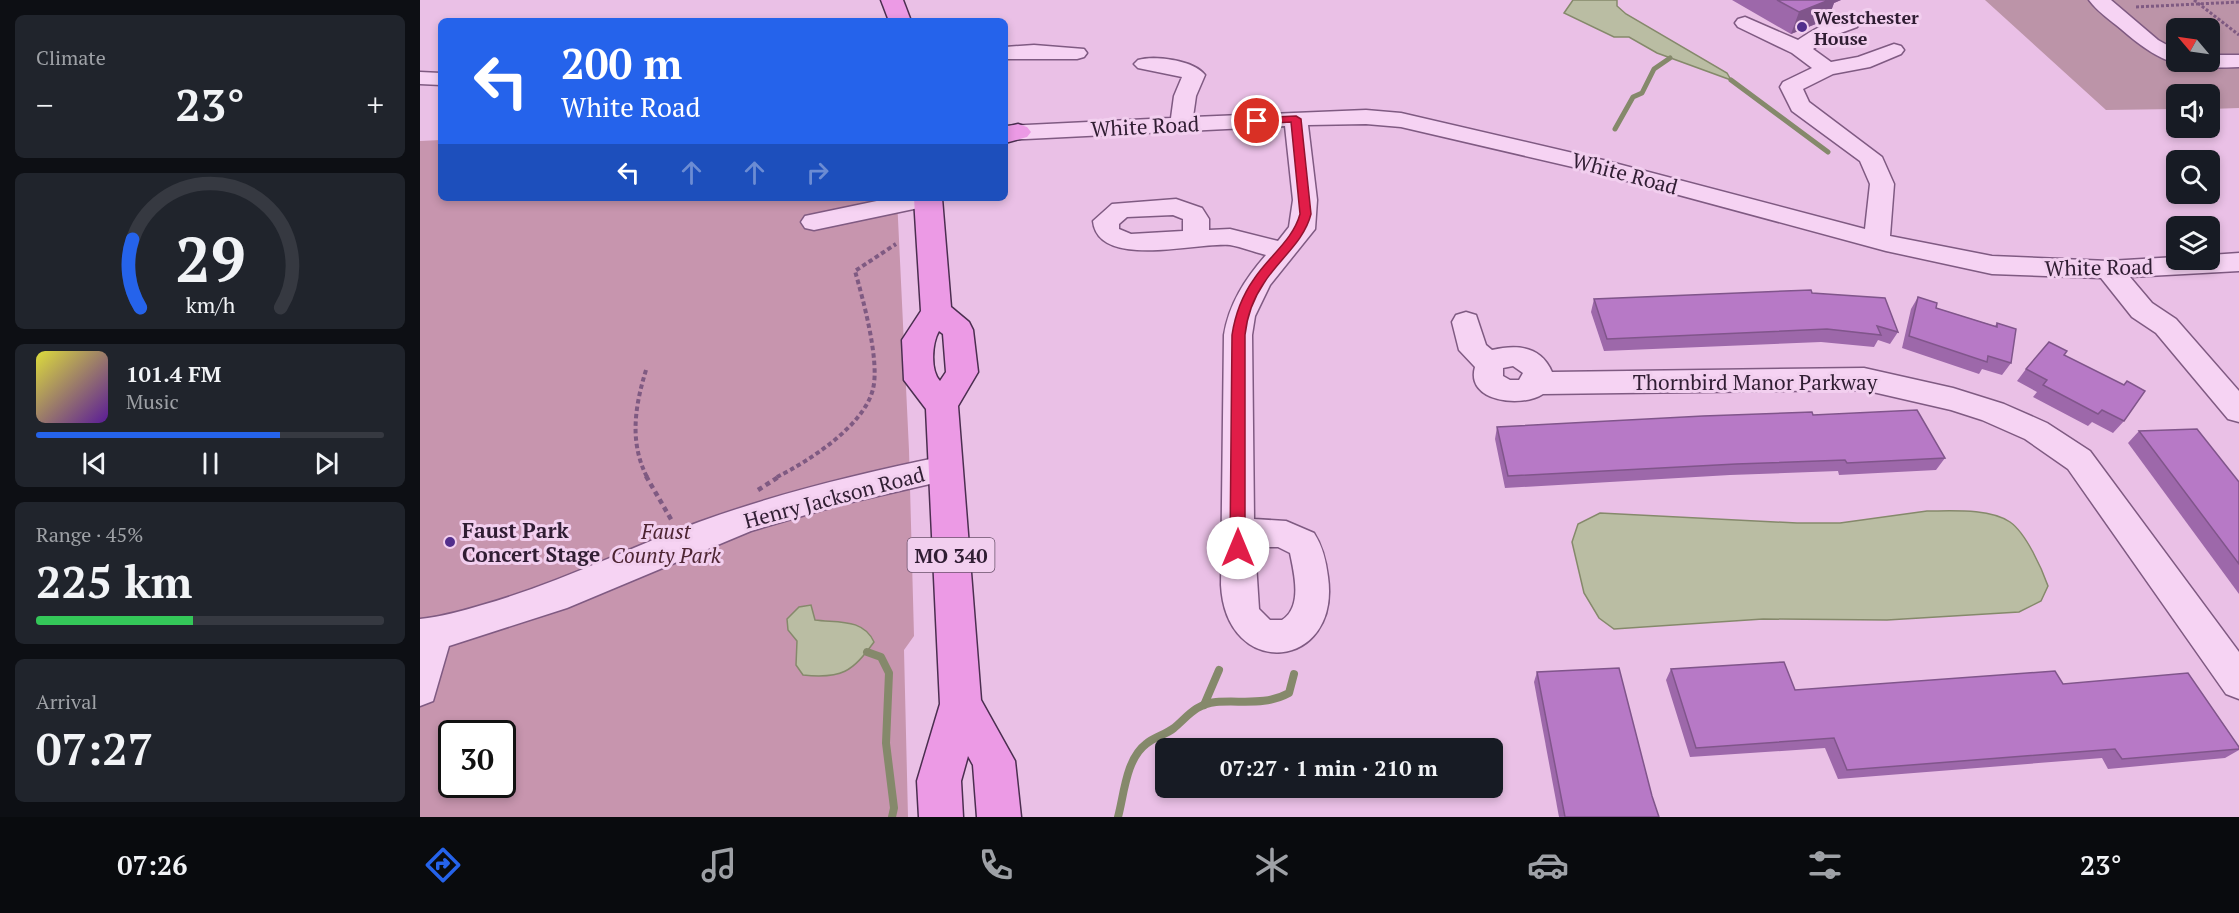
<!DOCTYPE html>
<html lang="en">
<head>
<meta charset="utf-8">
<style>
	:root { --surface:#171b24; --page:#20242c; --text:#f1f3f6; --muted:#9ea1a6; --line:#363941; --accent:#2563eb }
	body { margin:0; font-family:"PT Serif",serif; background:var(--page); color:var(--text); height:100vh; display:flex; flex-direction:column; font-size:22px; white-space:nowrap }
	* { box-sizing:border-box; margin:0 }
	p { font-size:20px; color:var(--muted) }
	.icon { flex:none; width:33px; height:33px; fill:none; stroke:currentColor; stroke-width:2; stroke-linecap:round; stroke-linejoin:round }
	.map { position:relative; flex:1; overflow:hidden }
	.side { display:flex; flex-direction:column; gap:15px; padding:15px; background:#0d0f14; width:420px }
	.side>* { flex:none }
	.top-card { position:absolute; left:18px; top:18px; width:570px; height:183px; border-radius:9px; box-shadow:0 3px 9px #0003; background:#2563eb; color:#fff; overflow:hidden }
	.needle { width:39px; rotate:299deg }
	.fabs { position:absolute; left:1746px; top:18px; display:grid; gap:12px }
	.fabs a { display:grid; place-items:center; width:54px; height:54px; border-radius:9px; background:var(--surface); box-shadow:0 3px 9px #0003; font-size:30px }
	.speed { position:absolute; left:18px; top:720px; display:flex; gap:12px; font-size:30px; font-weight:700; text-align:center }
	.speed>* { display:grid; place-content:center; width:78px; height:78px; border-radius:50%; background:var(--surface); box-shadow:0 3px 9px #0003; line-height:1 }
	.speed .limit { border:3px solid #111; border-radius:9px; background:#fff; color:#111 }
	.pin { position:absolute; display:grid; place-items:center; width:51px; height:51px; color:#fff; margin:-26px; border:3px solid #fff; border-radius:50%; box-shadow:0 2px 6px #0007 }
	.me { position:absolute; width:66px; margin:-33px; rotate:0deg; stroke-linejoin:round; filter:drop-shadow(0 0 4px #0008) }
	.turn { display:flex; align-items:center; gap:21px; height:126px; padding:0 24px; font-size:27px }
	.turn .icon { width:78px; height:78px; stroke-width:2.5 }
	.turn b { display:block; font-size:42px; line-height:51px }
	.lanes { display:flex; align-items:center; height:57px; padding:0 24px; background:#0003; justify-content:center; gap:30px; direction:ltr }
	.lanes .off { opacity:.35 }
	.big { font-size:45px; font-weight:600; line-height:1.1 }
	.side .card { flex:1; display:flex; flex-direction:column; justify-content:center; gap:9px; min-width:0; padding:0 21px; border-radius:9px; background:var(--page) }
	.side .dial { align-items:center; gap:0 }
	.dial svg { height:156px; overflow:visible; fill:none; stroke:var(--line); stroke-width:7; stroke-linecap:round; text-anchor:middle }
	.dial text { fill:var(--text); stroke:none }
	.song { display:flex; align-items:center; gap:18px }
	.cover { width:72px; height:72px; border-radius:9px; background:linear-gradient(135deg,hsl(60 70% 55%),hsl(270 70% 35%)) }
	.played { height:6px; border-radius:3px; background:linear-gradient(90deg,var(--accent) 70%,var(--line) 70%) }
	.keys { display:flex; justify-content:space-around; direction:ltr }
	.heat { display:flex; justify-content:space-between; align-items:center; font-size:33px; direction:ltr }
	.charge { height:9px; border-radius:4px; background:linear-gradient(90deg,#34c759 45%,var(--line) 0) }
	.trip { position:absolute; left:735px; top:738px; width:348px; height:60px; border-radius:9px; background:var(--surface); box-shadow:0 3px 9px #0003; font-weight:600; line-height:60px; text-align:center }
	.dock { display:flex; height:96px; justify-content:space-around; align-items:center; background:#090b0e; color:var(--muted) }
	.dock .icon { width:42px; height:42px }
	.dock .current { color:var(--accent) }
	.dock b { font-size:27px; color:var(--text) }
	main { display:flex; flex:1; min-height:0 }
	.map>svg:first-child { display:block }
</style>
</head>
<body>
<main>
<section class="side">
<div class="card"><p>Climate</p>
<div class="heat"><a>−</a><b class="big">23°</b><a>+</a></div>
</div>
<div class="card dial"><svg viewBox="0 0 100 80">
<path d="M14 69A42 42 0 1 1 86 69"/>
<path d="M14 69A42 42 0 0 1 10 34" stroke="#2563eb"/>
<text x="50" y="56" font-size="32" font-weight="700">29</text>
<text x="50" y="72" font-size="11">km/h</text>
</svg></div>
<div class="card">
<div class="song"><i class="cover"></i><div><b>101.4 FM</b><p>Music</p></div></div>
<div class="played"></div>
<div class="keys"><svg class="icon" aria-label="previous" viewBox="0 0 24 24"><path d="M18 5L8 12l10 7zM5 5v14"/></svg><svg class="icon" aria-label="pause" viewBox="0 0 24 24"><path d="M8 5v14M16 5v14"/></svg><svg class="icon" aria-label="next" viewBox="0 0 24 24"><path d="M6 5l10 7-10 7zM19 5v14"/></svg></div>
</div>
<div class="card"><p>Range · 45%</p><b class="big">225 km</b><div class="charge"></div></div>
<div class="card"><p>Arrival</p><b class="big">07:27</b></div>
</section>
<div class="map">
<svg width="1819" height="817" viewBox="0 0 1819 817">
	<rect width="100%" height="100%" fill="#eac0e6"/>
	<!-- green -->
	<path fill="#c795ae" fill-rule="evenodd" d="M21,140V198H477L489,450L494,636L484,650L488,817H0V141ZM32,734H82V784H32Z"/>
	<!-- cemetery -->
	<path fill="#bc94a8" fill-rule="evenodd" d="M1565,0H1819V108L1790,109V94H1756V109L1686,110ZM1756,28H1790V62H1756Z"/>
	<!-- water -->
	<g fill="#babda3" stroke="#85896b" stroke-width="1.5">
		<polygon points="1153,0 1197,0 1197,6 1206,14 1307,73 1311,80 1237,53 1209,37 1194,37 1144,13"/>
		<path d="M1507,511C1531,511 1569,508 1590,522C1606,533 1622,569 1628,586L1621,601L1599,612L1467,620L1343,619L1194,629L1179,618L1164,593L1152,542L1158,524L1180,513L1377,523H1420Z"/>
		<path d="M391,605L395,620C417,623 443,618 454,642C432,672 422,679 383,675L376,665L377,641L368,630L367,619L379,607Z"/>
	</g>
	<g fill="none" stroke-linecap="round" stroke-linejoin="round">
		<!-- stream-far1 -->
		<g stroke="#85896b" stroke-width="5">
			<polyline points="1311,80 1408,152"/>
			<polyline points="1195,129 1213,97 1222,93 1234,69 1250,58"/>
		</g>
		<!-- stream -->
		<g stroke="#85896b" stroke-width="8">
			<polyline points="447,652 461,657 469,673 466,743 474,808 472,817"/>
			<polyline points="784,705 799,670"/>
			<path d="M698,817C704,795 706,759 726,744C734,737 745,735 754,728C768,716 776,704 796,702C822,700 845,706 869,693L874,674"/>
		</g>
		<defs>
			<g id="minor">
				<path d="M1669,0H1691L1738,40L1756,50V62H1790V55H1819V67C1762,69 1745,67 1701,29C1690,20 1677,11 1669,0Z"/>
				<path d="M1325,17L1378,40C1393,30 1418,14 1437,19L1440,23L1437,27L1407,38L1393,49L1411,62L1438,57L1474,44L1481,46L1484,50L1481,54L1450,67L1413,74L1383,89L1389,102L1462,157L1474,184L1470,236L1572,256L1689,261L1756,257V260H1790V255L1819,253V271L1710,277L1732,303L1756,319L1819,391V422L1808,419L1736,333L1712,317L1681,278L1572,274L1466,251L1170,171L981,127L946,124L888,125L897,200L895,229L850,285L835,316L832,335L834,519L866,521L894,533C903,547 906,561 908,577C921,670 806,682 801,585L804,335C809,304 825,279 846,255C834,252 822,247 810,245C777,242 678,270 673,221L692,204L756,199L782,208L789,219V230L810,229L858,241L869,227L873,200L865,126L585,140V126L751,118L754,96L762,77L718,68L714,64L718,60C734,55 774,60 785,75L776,96L773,117L946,110L981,113L1183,160L1445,229L1450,184L1440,161L1372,111L1360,87L1363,82L1392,68L1372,53L1318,27L1315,23L1318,19ZM753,215L763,219V231L711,234L699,229V224L707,217ZM835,547H858L870,553C874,573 883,607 862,620H850L839,609Z"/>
				<polygon points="614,45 664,49 667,53 664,57 657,59 585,59 585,47"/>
				<polygon points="0,72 21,73 21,85 0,84"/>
				<polygon points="471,198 520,198 517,203 508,206 394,230 385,228 381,222 385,216"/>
				<path d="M1046,312L1056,315L1066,345L1072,350C1097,344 1121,346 1132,372L1444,368L1533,388L1584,404L1627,423L1670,451L1819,652V699L1806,694L1648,469L1605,439L1562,420L1531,410L1444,390L1123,394C1102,408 1045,402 1055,367L1039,350L1032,322L1036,315ZM1093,366L1103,373L1099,380H1090L1083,376V368Z"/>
				<path d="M525,456L536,460L541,469L536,478L423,504L331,531L147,608L29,646L13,701L0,706V619C21,617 42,611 62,605C137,584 206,549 279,522C359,493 441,473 525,456Z"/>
			</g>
			<g id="major">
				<polygon points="461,0 483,0 491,21 469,21"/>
				<polygon points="598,124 607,127 611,132 607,137 585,143 585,127"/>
				<path d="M494,198H522L531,307L549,322L553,330L558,372L538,406L561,700L595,761L601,817H557L553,765L548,756L541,781L543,817H499L497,781L520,704L506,409L484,380L482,340L501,311ZM519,331L523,334L526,372L520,381C510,370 512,343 519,331Z"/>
			</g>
		</defs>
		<!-- minor casing -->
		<use href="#minor" stroke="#7f5a82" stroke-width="3"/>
		<!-- major casing -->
		<use href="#major" stroke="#4b2e50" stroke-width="3"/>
		<!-- path-far2 -->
		<g stroke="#7f5a82" stroke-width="3" stroke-dasharray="3 2" stroke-linecap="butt">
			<polyline points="1774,0 1819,35"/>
			<polyline points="1716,7 1819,2"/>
		</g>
		<!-- path-far1 -->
		<g stroke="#7f5a82" stroke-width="4" stroke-dasharray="4.5 3" stroke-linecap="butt">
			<path d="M226,370C215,406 209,442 227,477"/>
			<path d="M357,477C389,461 444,426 453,389C460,361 443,299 435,271L476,244"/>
		</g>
		<!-- path -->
		<g stroke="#7f5a82" stroke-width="4.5" stroke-dasharray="5 4" stroke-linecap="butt">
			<polyline points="226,476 252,521"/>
			<polyline points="338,490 360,476"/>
		</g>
		<!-- minor -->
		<use href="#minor" fill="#f6d3f3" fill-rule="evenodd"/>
		<!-- major -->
		<use href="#major" fill="#ec9ae5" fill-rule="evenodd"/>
	</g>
	<!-- wall -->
	<g fill="#9d68aa">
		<polygon points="1312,0 1421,0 1414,3 1408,19 1371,34"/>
		<polygon points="1392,293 1478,332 1470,344 1458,340 1454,347 1401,342 1184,351 1171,312 1174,299"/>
		<polygon points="1498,297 1516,308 1575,326 1577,323 1591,363 1582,375 1562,369 1559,374 1482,348 1491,309"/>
		<polygon points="1606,369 1704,385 1707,381 1704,421 1693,433 1672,422 1668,426 1613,397 1617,392 1597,381"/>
		<polygon points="1393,415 1525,458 1516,470 1419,475 1418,471 1310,475 1085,488 1075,439 1077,427"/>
		<polygon points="1719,431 1819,482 1819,594 1708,443"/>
		<polygon points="1251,669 1375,690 1643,684 1819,747 1819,750 1805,758 1688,769 1682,758 1418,779 1405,748 1270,757 1246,680"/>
		<polygon points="1117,672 1232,796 1239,817 1139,817 1114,682"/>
	</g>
	<!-- shaded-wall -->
	<polygon fill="#80558b" points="1398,0 1421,0 1414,3 1408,19 1371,34 1379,12"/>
	<!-- building -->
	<g fill="#b779c6" stroke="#80558b" stroke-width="1.5">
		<polygon points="1357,0 1409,0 1379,12"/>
		<polygon points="1391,290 1392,293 1465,298 1478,332 1457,326 1461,335 1407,329 1187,339 1174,299"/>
		<polygon points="1498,297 1517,303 1516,308 1577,327 1577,323 1596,329 1591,363 1568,356 1567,362 1489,336"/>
		<polygon points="1629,342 1647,351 1644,355 1704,385 1707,381 1725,391 1704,421 1682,410 1678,414 1623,385 1627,380 1606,369"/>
		<polygon points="1497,410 1525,458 1427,463 1425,460 1316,464 1088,476 1077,427 1283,416 1392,412 1393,415"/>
		<polygon points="1777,429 1819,482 1819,564 1719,431"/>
		<polygon points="1364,662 1375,690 1635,671 1643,684 1768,673 1819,747 1819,749 1702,759 1695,749 1427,770 1414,738 1276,748 1251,669"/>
		<polygon points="1199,668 1232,796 1239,817 1145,817 1117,672"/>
	</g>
	<!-- route -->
	<path fill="#e11d48" stroke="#92132f" stroke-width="1.5" d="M876,116L881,119L891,214C884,242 859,259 844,283C833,299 827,316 825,335V548L818,554L810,548L812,335C815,315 822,296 834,279C849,256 873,240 880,214L871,122L837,124L832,121L837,118Z"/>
	<!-- markers -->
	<g fill="#522e8c" stroke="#f2cfef" stroke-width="2">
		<circle cx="1382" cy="27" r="6"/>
		<circle cx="30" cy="542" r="6"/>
	</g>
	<g text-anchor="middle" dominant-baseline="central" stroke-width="6" stroke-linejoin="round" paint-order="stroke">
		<!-- far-poi labels -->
		<g font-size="18" font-weight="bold" fill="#301d33" stroke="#f2cfef" text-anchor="start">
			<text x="1394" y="17">Westchester<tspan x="1394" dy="21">House</tspan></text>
		</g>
		<!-- shield labels -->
		<rect fill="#f2cfef" stroke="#6a526b" stroke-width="1.5" x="487.5" y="538" width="87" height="34" rx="4.5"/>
		<g font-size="20" font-weight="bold" fill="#301d33">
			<text x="531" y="555">MO 340</text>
		</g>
		<!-- street labels -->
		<g font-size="21" fill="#301d33" stroke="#f2cfef">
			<text transform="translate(725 126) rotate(-3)">White Road</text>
			<text transform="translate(1205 173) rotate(15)">White Road</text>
			<text transform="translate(1679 267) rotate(-1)">White Road</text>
			<text x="1335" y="382">Thornbird Manor Parkway</text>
			<text transform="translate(414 497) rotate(-15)">Henry Jackson Road</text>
		</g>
		<!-- poi labels -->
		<g font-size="21" font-weight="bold" fill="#301d33" stroke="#f2cfef" text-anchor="start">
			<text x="42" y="530">Faust Park<tspan x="42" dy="24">Concert Stage</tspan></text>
		</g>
		<!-- park labels -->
		<g font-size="21" font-style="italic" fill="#4e2533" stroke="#f2cfef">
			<text x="246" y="531">Faust<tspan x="246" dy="24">County Park</tspan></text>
		</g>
	</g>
</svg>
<div class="fabs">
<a><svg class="needle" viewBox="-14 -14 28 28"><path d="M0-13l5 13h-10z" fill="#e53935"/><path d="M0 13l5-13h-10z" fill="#9ea1a6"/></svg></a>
<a><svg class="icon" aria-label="sound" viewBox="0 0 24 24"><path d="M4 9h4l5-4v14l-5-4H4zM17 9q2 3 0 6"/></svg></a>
<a><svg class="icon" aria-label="search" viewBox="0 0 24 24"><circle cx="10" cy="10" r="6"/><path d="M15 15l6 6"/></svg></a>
<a><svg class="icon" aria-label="layers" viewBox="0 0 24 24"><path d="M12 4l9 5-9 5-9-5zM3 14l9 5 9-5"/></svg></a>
</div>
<div class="speed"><div class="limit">30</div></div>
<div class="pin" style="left:837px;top:121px;background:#d93025"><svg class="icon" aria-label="arrive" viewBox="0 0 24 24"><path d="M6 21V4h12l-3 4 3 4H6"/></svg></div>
<svg class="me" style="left:818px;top:548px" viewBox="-20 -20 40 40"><circle r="19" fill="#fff"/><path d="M0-13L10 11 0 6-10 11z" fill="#e11d48"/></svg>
<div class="trip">07:27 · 1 min · 210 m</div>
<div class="top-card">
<div class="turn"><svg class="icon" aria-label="left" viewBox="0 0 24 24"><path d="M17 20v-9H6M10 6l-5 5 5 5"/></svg><div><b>200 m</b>White Road</div></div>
<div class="lanes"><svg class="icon" aria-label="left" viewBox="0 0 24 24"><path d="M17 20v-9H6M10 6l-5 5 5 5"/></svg><svg class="icon off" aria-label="ahead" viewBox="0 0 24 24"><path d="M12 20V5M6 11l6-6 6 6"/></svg><svg class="icon off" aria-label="ahead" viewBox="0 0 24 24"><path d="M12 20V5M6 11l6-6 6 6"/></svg><svg class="icon off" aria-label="right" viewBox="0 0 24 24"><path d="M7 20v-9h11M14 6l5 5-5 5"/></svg></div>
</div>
</div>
</main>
<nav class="dock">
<b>07:26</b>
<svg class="icon current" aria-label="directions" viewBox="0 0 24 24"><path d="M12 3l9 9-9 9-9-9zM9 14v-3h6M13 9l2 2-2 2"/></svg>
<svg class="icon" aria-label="music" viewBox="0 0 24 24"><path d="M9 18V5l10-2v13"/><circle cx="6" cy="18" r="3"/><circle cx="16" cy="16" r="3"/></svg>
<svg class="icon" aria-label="phone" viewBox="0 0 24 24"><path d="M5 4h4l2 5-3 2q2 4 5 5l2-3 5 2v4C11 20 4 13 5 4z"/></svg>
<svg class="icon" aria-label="climate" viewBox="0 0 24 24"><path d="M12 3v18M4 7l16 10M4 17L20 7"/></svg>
<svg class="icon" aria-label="car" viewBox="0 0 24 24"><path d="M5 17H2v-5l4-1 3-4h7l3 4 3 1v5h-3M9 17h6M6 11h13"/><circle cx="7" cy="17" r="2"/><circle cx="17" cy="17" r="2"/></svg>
<svg class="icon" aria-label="filters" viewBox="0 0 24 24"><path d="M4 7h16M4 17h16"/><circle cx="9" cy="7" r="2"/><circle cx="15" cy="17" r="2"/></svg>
<b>23°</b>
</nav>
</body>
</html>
